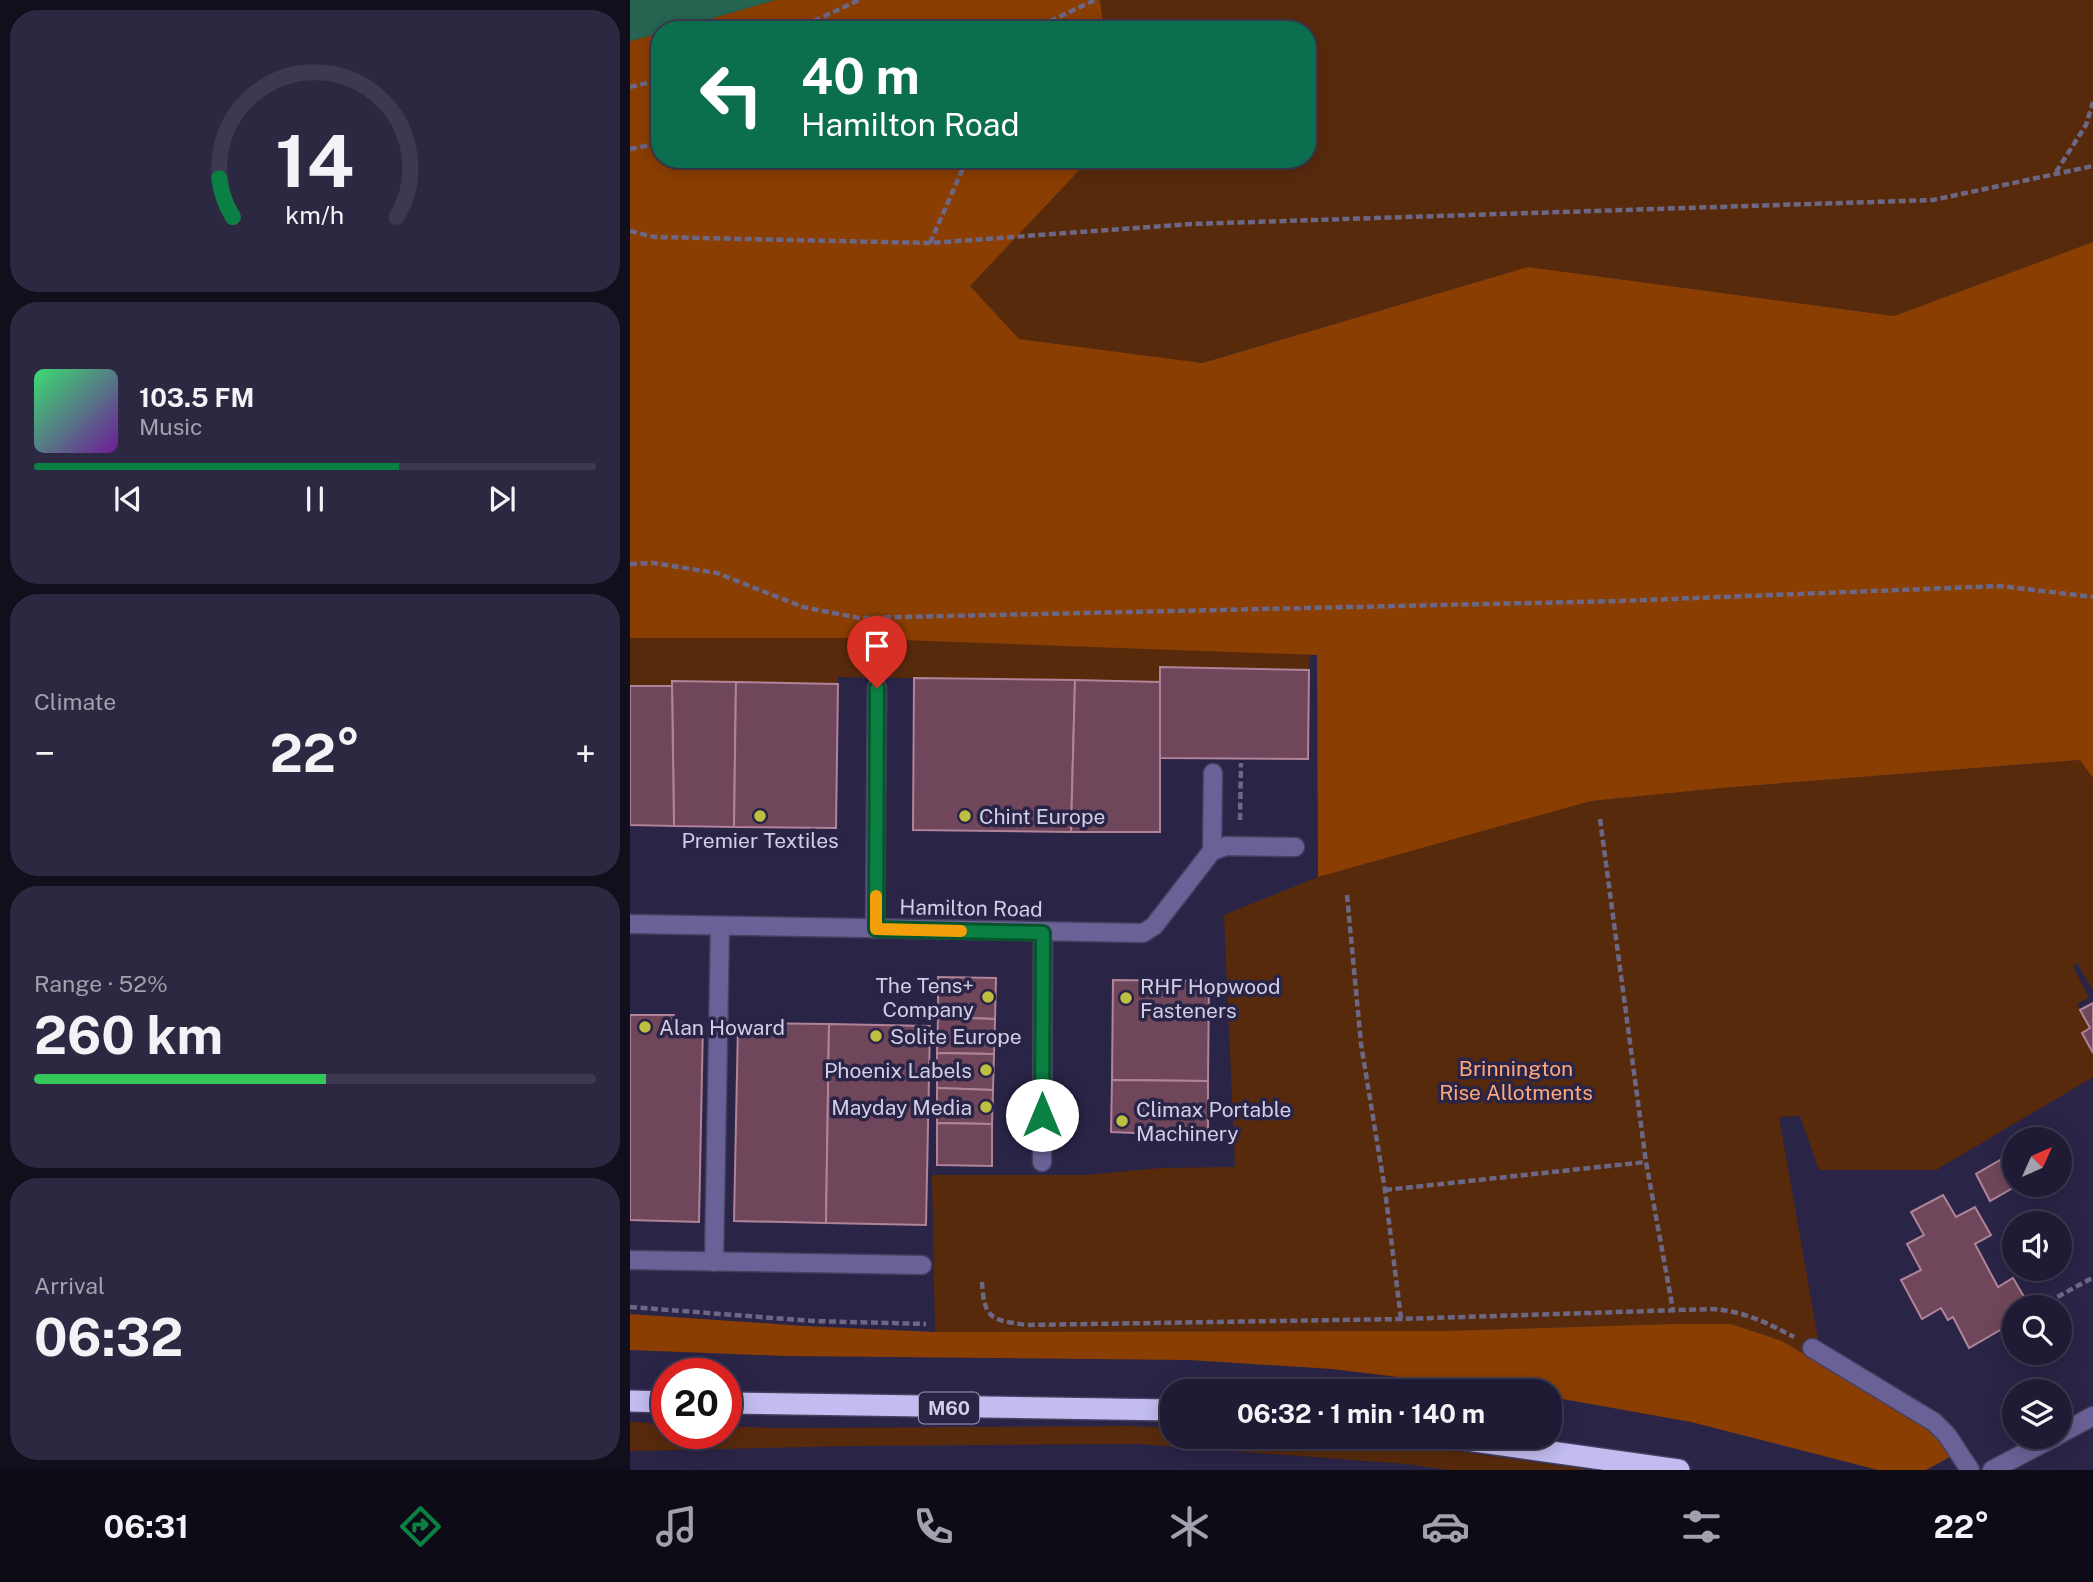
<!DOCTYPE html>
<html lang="en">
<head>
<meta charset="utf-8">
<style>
	:root { --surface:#201b35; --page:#2d2841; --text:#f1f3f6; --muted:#a2a1ad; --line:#3d3950; --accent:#0b8043 }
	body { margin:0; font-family:"Public Sans",sans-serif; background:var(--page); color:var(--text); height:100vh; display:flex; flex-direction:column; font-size:26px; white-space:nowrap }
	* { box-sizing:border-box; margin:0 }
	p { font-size:23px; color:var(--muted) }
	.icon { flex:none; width:38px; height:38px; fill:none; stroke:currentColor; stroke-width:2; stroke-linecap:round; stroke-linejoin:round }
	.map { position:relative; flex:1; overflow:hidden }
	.drawer { display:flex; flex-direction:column; gap:10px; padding:10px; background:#120f1d; width:630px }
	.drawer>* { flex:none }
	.banner { position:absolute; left:21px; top:21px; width:665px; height:147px; border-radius:28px; box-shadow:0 4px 18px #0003,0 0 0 2px var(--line); background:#0b6e4f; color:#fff; overflow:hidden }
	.needle { width:46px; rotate:45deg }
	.controls { position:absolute; left:1372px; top:1127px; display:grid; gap:14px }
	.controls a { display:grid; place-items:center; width:70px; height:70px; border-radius:50%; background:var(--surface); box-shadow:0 4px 18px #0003,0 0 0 2px var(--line); font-size:35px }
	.speed { position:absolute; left:21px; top:1358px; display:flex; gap:14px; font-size:35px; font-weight:700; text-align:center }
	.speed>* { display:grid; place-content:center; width:91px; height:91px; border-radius:50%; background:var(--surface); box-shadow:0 4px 18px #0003,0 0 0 2px var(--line); line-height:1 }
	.speed .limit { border:10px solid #d22; background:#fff; color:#111 }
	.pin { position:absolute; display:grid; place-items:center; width:60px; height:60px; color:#fff; margin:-72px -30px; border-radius:50% 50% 50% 0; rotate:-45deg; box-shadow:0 0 7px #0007 }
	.pin .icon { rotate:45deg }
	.me { position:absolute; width:77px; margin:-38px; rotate:0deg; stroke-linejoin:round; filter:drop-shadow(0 0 5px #0008) }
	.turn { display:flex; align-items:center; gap:24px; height:147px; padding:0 35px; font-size:32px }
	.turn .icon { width:91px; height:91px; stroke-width:2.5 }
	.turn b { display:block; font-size:49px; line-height:60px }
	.big { font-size:52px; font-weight:700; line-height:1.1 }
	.drawer .card { flex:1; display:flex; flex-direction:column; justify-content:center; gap:10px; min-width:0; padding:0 24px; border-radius:28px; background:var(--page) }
	.drawer .dial { align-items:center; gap:0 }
	.dial svg { height:182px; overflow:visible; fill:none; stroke:var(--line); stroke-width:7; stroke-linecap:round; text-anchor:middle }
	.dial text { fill:var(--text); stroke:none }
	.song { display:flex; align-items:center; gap:21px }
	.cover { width:84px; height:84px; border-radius:10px; background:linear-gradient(135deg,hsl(140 70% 55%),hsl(280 70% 35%)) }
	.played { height:7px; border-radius:4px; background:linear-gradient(90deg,var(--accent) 65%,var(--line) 65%) }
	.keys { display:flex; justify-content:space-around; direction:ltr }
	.heat { display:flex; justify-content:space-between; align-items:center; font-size:38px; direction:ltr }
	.charge { height:10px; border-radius:5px; background:linear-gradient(90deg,#34c759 52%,var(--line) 0) }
	.trip { position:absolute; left:530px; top:1379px; width:402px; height:70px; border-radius:28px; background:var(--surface); box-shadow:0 4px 18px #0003,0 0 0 2px var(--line); font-weight:700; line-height:70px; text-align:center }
	.tab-bar { display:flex; height:112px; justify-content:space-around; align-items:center; background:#0d0b15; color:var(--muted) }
	.tab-bar .icon { width:49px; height:49px }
	.tab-bar .on { color:var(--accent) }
	.tab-bar b { font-size:32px; color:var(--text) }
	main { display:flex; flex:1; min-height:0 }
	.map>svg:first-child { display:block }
</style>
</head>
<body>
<main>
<section class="drawer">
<div class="card dial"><svg viewBox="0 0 100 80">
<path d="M14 69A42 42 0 1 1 86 69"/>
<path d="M14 69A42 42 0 0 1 8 52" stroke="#0b8043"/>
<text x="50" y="56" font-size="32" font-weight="700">14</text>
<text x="50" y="72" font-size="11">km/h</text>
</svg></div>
<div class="card">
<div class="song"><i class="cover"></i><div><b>103.5 FM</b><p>Music</p></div></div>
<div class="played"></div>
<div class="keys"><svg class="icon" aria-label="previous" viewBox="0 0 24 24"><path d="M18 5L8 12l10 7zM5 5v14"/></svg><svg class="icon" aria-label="pause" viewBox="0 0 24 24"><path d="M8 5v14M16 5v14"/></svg><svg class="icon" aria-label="next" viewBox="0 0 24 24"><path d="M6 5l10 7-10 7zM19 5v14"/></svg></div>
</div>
<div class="card"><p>Climate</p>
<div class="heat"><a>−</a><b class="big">22°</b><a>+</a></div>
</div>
<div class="card"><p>Range · 52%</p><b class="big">260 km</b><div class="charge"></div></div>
<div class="card"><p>Arrival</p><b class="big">06:32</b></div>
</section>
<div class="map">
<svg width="1463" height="1470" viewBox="0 0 1463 1470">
	<rect width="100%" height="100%" fill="#2a2447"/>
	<!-- green -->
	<g fill="#582a0c">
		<polygon points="470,0 1463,0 1463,242 1264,316 898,267 571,363 388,339 340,286 460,159 677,159 677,30 474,30"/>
		<polygon points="0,638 214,638 680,654 679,670 530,667 530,682 208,677 208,684 42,682 42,686 0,686"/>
		<polygon points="1451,760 1463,778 1463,990 1447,963 1443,967 1459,997 1447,1004 1460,1028 1452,1033 1463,1053 1463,1077 1306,1170 1189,1170 1170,1116 1149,1117 1188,1339 1178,1356 1152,1341 1101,1324 1043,1324 812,1331 305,1332 302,1175 455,1175 531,1168 605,1167 594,915 688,877 961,801 1091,788"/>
		<polygon points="0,1422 37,1424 37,1433 96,1433 96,1426 147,1428 499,1426 542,1428 542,1437 667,1437 833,1452 960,1470 819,1470 776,1464 508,1444 223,1446 0,1451"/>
	</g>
	<!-- forest -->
	<g fill="#8b3e01">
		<polygon points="145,0 470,0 474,30 41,30"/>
		<polygon points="30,33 30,159 460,159 340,286 389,339 572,363 898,267 1264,316 1463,242 1463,778 1450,760 1091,788 961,801 688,877 687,655 214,638 0,638 0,41"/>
		<polygon points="0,1314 174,1326 305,1332 812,1331 1043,1324 1101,1324 1152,1341 1294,1425 1309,1440 1320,1457 1296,1470 1248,1470 1061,1422 921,1397 920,1391 882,1391 702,1369 560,1360 155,1356 0,1350"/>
	</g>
	<!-- water -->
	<polygon fill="#256551" points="0,0 145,0 41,30 30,30 30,33 0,41"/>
	<!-- building -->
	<g fill="#70475a" stroke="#b08398" stroke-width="2">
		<polygon points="530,667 679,670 678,759 530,758"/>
		<polygon points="284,678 445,680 441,832 283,830"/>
		<polygon points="445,680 530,682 530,832 441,832"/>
		<polygon points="42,681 106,682 104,827 44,826"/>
		<polygon points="106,682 208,684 206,828 104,827"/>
		<polygon points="0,686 42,686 44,826 0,825"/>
		<polygon points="308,977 366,978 365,1019 308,1017"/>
		<polygon points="483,980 579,981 578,1081 482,1080"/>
		<polygon points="1463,1003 1463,1053 1452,1033 1460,1028 1450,1010"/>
		<polygon points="0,1015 44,1015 45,1022 73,1023 69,1222 0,1220"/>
		<polygon points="308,1017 365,1019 364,1054 307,1053"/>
		<polygon points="108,1023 199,1024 196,1223 104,1221"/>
		<polygon points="199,1024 300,1026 296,1225 196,1223"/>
		<polygon points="307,1053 364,1054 363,1090 307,1088"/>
		<polygon points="482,1080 578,1081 578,1136 481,1132"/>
		<polygon points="307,1088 363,1090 362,1124 307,1123"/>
		<polygon points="307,1123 362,1124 362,1166 307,1165"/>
		<polygon points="1384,1152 1384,1185 1388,1185 1360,1201 1346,1174"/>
		<polygon points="1313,1195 1326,1217 1345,1207 1361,1235 1345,1244 1368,1287 1383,1278 1400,1307 1384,1307 1384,1322 1339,1348 1323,1317 1318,1320 1311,1308 1292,1319 1271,1280 1291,1270 1277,1244 1294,1235 1281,1212"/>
	</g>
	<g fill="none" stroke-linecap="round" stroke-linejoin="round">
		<defs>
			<g id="minor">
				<polyline points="582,851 583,773"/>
				<polyline points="0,924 513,933 524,926 582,851 596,846 665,847"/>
				<polyline points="245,929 247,688"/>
				<polyline points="412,1162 413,933"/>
				<polyline points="0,1260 292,1265"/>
				<polyline points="84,1262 90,926"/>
				<polyline points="1182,1348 1304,1422 1317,1435 1340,1470"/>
				<polyline points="1430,1434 1463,1416"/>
				<polyline points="1362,1470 1425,1437"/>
			</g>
			<g id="highway">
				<polyline points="0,1401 37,1402"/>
				<polyline points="96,1403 542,1410"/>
				<polyline points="816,1437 1049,1470"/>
			</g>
		</defs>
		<!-- minor casing -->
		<use href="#minor" stroke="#453f60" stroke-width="21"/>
		<!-- highway casing -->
		<use href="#highway" stroke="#453f60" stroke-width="24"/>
		<!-- path -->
		<g stroke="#6b6785" stroke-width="4.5" stroke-dasharray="7 3.5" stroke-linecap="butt">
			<polyline points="165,30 229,0"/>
			<polyline points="401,30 465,0"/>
			<polyline points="0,87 30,80"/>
			<polyline points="0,149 30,143"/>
			<polyline points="1426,172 1456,125 1463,102"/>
			<polyline points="0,231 25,237 300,243 561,224 1303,200 1463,166"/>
			<polyline points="300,243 337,159"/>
			<polyline points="0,564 23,563 87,573 173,607 229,618 990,601 1370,586 1463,597"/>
			<polyline points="970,819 1016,1162 1043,1310"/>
			<polyline points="610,820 611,763"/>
			<polyline points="717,895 731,1044 755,1190 771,1319"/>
			<polyline points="755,1190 1016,1162"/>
			<path d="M352,1282C354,1319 361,1320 397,1325L771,1319L1082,1309C1113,1311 1138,1323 1164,1337"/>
			<polyline points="0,1307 183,1321 296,1324"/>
			<polyline points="1409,1307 1462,1278"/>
		</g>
		<!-- minor -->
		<use href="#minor" stroke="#6a6296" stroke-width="18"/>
		<!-- highway -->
		<use href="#highway" stroke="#c2bcf0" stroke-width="21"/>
	</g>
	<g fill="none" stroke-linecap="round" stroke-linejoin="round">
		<defs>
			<polyline id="route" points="247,688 246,929 413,933 412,1115"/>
		</defs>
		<!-- route casing -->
		<use href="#route" stroke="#07532c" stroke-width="18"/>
		<!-- route -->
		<use href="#route" stroke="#0b8043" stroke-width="12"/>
		<!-- slow -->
		<polyline stroke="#f59e0b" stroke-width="12" points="246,896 246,929 331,931"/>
	</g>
	<!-- markers -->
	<g fill="#bebf42" stroke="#2a2447" stroke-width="2.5">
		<circle cx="130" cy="816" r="7"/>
		<circle cx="335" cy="816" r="7"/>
		<circle cx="358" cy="997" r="7"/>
		<circle cx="496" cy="998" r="7"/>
		<circle cx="15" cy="1027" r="7"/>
		<circle cx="246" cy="1036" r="7"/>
		<circle cx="356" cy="1070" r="7"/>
		<circle cx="356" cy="1107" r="7"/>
		<circle cx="492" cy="1121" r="7"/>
	</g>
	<g text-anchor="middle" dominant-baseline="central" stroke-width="7" stroke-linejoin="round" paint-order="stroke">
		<!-- shield labels -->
		<rect fill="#2a2447" stroke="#9f9cb6" stroke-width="2" x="289" y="1392.5" width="60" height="31" rx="5"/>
		<g font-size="19" font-weight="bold" fill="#d1cfe5">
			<text x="319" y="1408">M60</text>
		</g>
		<!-- poi labels -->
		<g font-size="21" fill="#d1cfe5" stroke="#2a2447" text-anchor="start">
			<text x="349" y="816">Chint Europe</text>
			<text x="130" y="840" text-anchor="middle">Premier Textiles</text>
			<text x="344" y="985" text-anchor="end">The Tens+<tspan x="344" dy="24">Company</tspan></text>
			<text x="510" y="986">RHF Hopwood<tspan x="510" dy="24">Fasteners</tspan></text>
			<text x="29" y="1027">Alan Howard</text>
			<text x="260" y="1036">Solite Europe</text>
			<text x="342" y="1070" text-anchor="end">Phoenix Labels</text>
			<text x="342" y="1107" text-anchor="end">Mayday Media</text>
			<text x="506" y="1109">Climax Portable<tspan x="506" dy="24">Machinery</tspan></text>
		</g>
		<!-- street labels -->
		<g font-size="21" fill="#d1cfe5" stroke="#2a2447">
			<text transform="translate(341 908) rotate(1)">Hamilton Road</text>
		</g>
		<!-- park labels -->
		<g font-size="21" fill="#ffa878" stroke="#2a2447">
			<text x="886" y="1068">Brinnington<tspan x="886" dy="24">Rise Allotments</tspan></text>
		</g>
	</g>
</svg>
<div class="controls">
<a><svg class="needle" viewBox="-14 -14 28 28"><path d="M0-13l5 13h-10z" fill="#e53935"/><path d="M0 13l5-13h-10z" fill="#a2a1ad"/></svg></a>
<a><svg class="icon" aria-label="sound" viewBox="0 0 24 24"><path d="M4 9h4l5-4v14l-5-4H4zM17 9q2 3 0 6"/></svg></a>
<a><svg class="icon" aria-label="search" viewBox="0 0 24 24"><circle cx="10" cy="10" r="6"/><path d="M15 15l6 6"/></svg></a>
<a><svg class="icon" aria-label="layers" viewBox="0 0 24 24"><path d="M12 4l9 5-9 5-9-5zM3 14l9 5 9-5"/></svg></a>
</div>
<div class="speed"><div class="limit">20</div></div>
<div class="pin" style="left:247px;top:688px;background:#d93025"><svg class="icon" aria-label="arrive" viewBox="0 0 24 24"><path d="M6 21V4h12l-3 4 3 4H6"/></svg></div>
<svg class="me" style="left:412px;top:1115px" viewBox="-20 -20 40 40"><circle r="19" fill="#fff"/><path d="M0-13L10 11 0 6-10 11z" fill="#0b8043"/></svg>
<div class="trip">06:32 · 1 min · 140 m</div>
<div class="banner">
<div class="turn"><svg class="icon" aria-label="left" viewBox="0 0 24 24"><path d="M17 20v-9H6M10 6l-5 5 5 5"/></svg><div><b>40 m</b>Hamilton Road</div></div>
</div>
</div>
</main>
<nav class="tab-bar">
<b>06:31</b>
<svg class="icon on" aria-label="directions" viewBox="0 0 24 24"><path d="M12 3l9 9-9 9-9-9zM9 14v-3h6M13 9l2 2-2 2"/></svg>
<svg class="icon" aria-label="music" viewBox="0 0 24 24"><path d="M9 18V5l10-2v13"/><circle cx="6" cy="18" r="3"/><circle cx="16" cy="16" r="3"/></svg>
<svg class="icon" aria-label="phone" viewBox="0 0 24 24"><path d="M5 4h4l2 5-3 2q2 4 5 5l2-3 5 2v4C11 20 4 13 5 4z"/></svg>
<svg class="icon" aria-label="climate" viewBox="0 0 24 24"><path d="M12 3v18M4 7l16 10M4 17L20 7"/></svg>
<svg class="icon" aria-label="car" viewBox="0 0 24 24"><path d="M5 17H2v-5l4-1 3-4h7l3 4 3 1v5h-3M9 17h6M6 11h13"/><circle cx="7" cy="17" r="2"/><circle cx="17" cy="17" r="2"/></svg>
<svg class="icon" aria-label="filters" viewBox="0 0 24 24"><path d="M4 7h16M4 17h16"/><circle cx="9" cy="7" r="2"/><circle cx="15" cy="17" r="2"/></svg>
<b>22°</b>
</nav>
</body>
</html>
